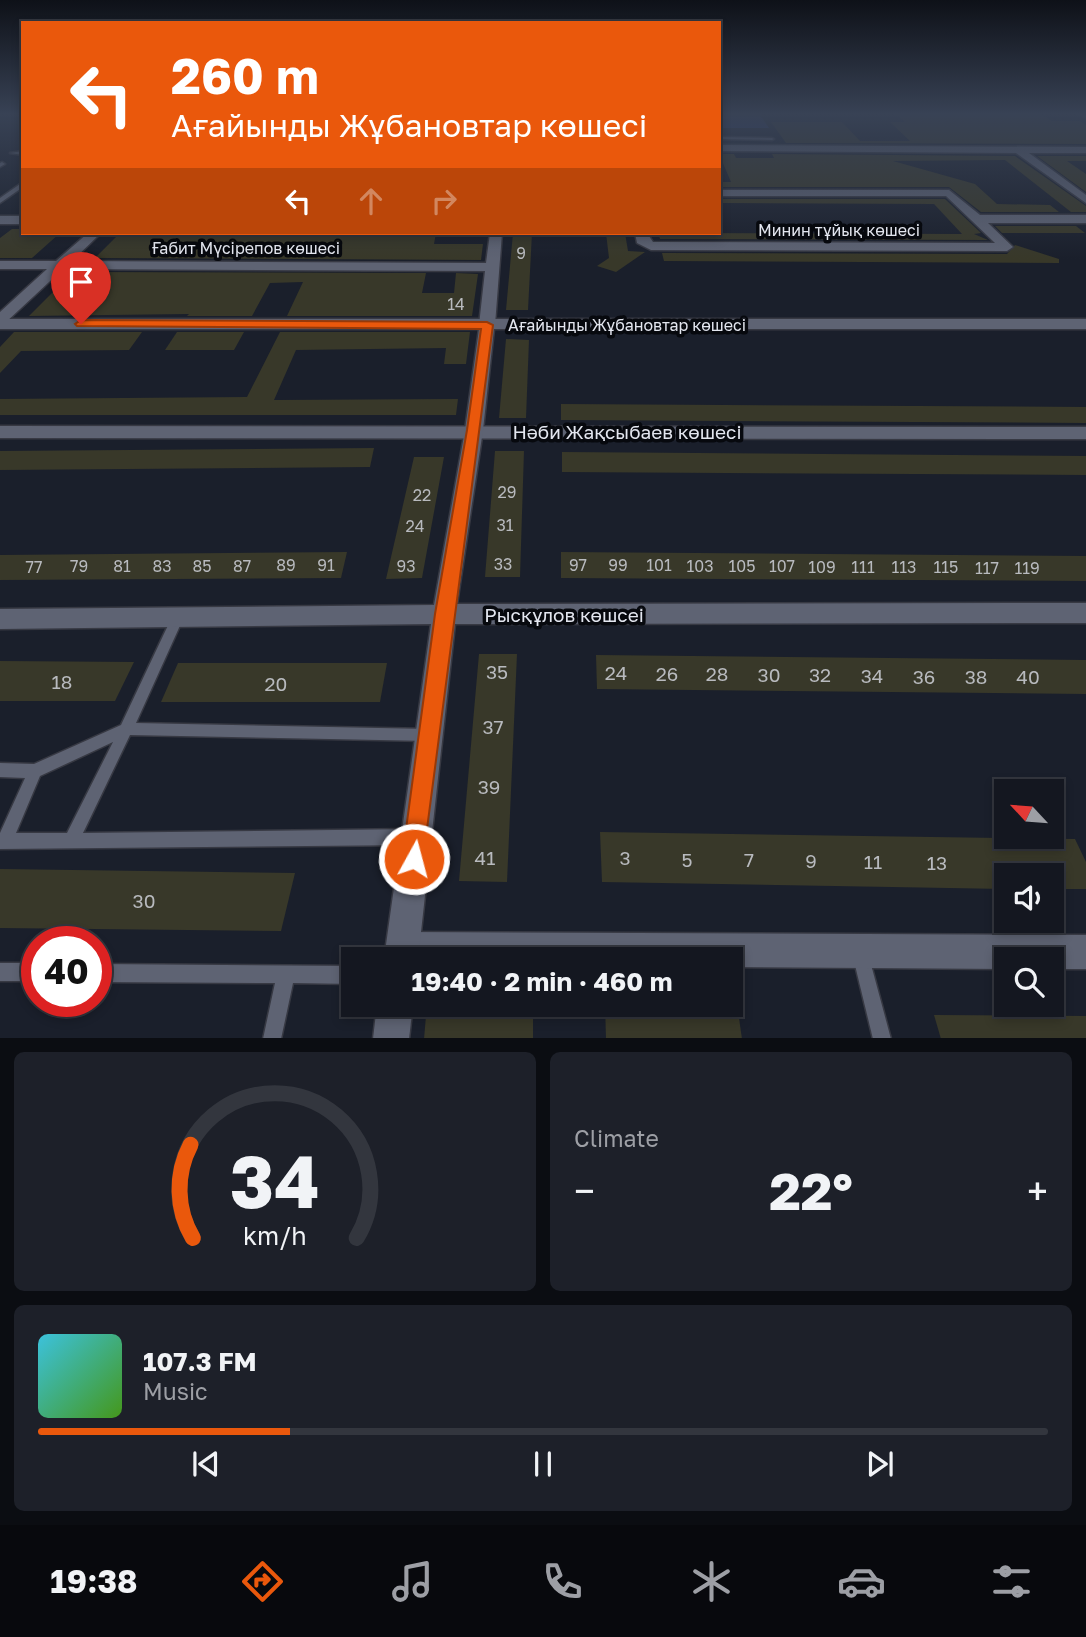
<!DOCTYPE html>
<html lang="en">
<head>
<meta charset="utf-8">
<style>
	:root { --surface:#141720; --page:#1d2029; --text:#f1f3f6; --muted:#9d9fa5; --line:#33363e; --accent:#ea580c }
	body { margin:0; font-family:"Golos Text",sans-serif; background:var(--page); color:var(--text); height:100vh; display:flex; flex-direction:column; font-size:26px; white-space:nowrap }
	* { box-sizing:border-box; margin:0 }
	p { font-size:23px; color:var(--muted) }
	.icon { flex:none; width:38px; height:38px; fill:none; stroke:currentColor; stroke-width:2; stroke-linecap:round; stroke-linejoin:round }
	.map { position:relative; height:1038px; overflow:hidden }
	.sheet { display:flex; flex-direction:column; gap:14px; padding:14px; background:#0b0d12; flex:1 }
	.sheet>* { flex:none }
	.guide { position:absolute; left:21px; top:21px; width:700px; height:214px; border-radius:0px; box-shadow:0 4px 10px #0003,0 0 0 2px var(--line); background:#ea580c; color:#fff; overflow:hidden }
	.needle { width:46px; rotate:296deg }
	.fabs { position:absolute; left:994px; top:779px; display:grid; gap:14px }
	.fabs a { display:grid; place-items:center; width:70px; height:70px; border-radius:0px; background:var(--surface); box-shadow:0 4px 10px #0003,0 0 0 2px var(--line); font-size:35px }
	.speed { position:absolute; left:21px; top:926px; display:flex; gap:14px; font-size:35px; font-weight:700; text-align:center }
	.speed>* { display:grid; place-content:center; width:91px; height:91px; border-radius:50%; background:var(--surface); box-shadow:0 4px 10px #0003,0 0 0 2px var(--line); line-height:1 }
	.speed .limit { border:10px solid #d22; background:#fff; color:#111 }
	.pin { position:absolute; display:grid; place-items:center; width:60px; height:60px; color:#fff; margin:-72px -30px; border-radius:50% 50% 50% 0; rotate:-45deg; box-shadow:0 0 7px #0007 }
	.pin .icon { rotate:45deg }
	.me { position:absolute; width:77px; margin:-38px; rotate:7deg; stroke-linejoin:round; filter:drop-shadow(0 0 5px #0008) }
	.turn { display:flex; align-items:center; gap:24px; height:147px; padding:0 35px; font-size:32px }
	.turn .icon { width:91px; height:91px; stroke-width:2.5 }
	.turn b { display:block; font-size:49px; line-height:60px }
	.lanes { display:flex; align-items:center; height:66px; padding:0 35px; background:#0003; justify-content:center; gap:35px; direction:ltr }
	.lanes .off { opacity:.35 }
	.big { font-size:52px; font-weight:700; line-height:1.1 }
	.sheet .tile { flex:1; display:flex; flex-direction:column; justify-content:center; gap:10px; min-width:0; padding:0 24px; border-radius:10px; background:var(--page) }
	.sheet .dial { align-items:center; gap:0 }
	.dial svg { height:182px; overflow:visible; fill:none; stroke:var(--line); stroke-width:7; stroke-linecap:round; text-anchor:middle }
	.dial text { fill:var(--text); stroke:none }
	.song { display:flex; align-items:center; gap:21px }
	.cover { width:84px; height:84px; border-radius:10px; background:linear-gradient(135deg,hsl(190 70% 55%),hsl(100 70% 35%)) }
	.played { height:7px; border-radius:4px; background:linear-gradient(90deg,var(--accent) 25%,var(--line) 25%) }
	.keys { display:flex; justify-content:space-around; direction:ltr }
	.heat { display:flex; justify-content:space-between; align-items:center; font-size:38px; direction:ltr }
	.sheet .tiles { flex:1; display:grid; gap:14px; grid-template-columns:1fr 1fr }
	.tile:last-child { grid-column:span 2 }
	.trip { position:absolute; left:341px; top:947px; width:402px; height:70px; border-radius:0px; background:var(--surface); box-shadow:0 4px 10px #0003,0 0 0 2px var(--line); font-weight:700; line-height:70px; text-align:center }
	.dock { display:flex; height:112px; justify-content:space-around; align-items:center; background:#08090d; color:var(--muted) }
	.dock .icon { width:49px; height:49px }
	.dock .current { color:var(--accent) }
	.dock b { font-size:32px; color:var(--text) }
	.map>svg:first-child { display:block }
</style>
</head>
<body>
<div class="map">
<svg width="1086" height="1039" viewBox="0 0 1086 1039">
	<rect width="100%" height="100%" fill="#1a1f2b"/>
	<!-- green -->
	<polygon fill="#273774" points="719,113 759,113 769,128 719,128"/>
	<!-- building -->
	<g fill="#383829">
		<polygon points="1040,113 1052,121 1080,121 1086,125 1086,144 786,143 771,122 842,122 860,141 910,141 890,122 905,122 896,114"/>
		<polygon points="719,154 734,154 736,158 774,158 772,154 1015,156 1086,206 1086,212 1071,212 1005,160 893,161 975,184 997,204 1050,205 1059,212 981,212 949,187 719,187 719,182 731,182"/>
		<polygon points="1037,156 1086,156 1086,161 1067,161 1086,174 1086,192"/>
		<polygon points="719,199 945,199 981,233 974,234 988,240 660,239 658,233 962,234 934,204 719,203"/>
		<polygon points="995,226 1076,226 1085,233 1002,233"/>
		<polygon points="12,229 23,229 23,233 60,233 32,258 0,258 0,238"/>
		<polygon points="120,233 436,233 434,244 483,244 481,260 95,258"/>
		<polygon points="513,233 532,233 528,310 506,310"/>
		<polygon points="606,233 625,233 628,251 645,252 616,272 597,266 609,258"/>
		<polygon points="1015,245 1059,259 1059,263 664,261 662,253 1007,254"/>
		<polygon points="82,272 426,273 422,293 454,293 456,273 478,274 472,316 287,316 303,282 270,283 252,316 187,316 189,314 29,316 72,273"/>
		<polygon points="14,332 142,332 129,350 21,351 0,373 0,347"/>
		<polygon points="177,332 244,332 234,350 165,350"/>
		<polygon points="280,332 470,332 466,364 444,364 446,348 296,350 274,400 458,399 456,415 0,415 0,399 247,397"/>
		<polygon points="506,339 529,340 526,418 499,418"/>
		<polygon points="561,404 1086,407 1086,423 561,420"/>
		<polygon points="374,448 370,467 0,470 0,451"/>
		<polygon points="495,451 524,451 520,577 485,577"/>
		<polygon points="562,452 1086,456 1086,475 562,472"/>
		<polygon points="414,457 444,457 422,578 386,579"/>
		<polygon points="347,552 341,578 0,580 0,555"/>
		<polygon points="561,552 1086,556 1086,581 561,578"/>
		<polygon points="479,654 517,654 507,882 459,881"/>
		<polygon points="596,655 1086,660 1086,694 597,689"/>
		<polygon points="0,661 134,662 115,701 0,701"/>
		<polygon points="178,663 387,663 380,702 161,702"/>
		<polygon points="600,832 1075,839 1086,862 1086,889 1052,889 1052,875 1006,875 1006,889 602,882"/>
		<polygon points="0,869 295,873 281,931 0,928"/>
		<polygon points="427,1004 533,1004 533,1039 424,1039"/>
		<polygon points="605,1004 737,1004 742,1039 606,1039"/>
		<polygon points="934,1015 1086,1016 1086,1039 941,1039"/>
	</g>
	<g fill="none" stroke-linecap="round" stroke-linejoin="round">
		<defs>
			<g id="lane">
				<polygon points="1078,113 1086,115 1086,118"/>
				<polygon points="719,137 772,138 774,139 772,140 719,139"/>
				<polygon points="23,151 23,155 10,153"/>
				<polygon points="0,163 2,162 5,164 0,167"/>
				<polygon points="23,182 23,187 0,203 0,198"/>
				<path d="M177,614L181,616L183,619L136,723L429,729L434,731L436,735L434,739L429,741L130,735L83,833L414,829L419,832L422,837L419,842L414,845L0,849V833L25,778L0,777V763L34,764L121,725L171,619L173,616ZM113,742L67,833H16L40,776Z"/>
				<polygon points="861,949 867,951 869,957 891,1039 873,1039 853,957 855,951"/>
				<rect x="0" y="963" width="37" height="18"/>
				<polygon points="96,964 354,966 354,984 293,983 281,1039 263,1039 275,983 96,982"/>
			</g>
			<g id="street">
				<polygon points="719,145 1086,147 1086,153 1029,153 1086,195 1086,203 1016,153 719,151"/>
				<polygon points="719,190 949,190 980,215 1086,215 1086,223 988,223 1013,247 1007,251 651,250 637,243 635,233 647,233 653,242 995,243 946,196 719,196"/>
				<rect x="0" y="216" width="23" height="8"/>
				<polygon points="88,233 101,233 72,261 486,263 490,233 502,233 495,325 487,330 479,325 485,271 63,269 5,323 0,325 0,312 47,269 0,269 0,261 56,261"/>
				<polygon points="0,426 1086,427 1086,439 0,438"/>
				<polygon points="402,932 1086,935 1086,969 1052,969 1052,959 1006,959 1006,969 732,967 732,959 389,959 385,949 390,937"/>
			</g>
			<g id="secondary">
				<polygon points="0,319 1086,319 1086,329 494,329 483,430 457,604 1086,603 1086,623 455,624 418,959 384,959 431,624 0,629 0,609 434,605 465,430 479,329 0,329"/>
				<polygon points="377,1004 413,1004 409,1039 373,1039"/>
			</g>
		</defs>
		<!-- lane casing -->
		<use href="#lane" stroke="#373943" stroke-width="3"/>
		<!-- street casing -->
		<use href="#street" stroke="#373943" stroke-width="3"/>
		<!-- secondary casing -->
		<use href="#secondary" stroke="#373943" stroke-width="3"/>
		<!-- lane -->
		<use href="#lane" fill="#5e6373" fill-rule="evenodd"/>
		<!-- street -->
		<use href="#street" fill="#5e6373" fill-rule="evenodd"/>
		<!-- secondary -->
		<use href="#secondary" fill="#5e6373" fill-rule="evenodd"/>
	</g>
	<!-- sky -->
	<linearGradient id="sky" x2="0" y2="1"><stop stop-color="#0e1118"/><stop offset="0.44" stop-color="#384255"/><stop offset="1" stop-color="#384255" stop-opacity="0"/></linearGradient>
	<rect width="1086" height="259" fill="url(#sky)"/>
	<!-- route -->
	<polygon fill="#ea580c" stroke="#983908" stroke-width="2" points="81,320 487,322 493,325 422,867 414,871 405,867 402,859 435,614 467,430 481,329 77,326 75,324"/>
	<g text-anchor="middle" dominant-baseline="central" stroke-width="7" stroke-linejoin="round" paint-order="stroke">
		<!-- far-street labels -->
		<g font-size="16" fill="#e3e6ef" stroke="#07090e">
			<text x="839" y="230">Минин тұйық көшесі</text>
			<text x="246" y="248">Ғабит Мүсірепов көшесі</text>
			<text x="627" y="325">Ағайынды Жұбановтар көшесі</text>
		</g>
		<!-- number labels -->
		<g font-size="16" fill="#b8babe">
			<text x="521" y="253">9</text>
			<text x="456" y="304">14</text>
			<text x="507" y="492">29</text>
			<text x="422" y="495">22</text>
			<text x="505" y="525">31</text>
			<text x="415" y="526">24</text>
			<text x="503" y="564">33</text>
			<text x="286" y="565">89</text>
			<text x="326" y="565">91</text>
			<text x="578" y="565">97</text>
			<text x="618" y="565">99</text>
			<text x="659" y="565">101</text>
			<text x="79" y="566">79</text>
			<text x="122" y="566">81</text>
			<text x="162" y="566">83</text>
			<text x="202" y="566">85</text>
			<text x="242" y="566">87</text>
			<text x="406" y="566">93</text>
			<text x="700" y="566">103</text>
			<text x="742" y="566">105</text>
			<text x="782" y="566">107</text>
			<text x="34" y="567">77</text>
			<text x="822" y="567">109</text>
			<text x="863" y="567">111</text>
			<text x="904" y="567">113</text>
			<text x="946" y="567">115</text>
			<text x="987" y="568">117</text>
			<text x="1027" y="568">119</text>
		</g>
		<!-- street labels -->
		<g font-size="19" fill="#e3e6ef" stroke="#07090e">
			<text x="627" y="431">Нәби Жақсыбаев көшесі</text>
			<text x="564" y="614">Рысқұлов көшсеі</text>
		</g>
		<!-- near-number labels -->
		<g font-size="19" fill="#b8babe">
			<text x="497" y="671">35</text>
			<text x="616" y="672">24</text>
			<text x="667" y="673">26</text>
			<text x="717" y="673">28</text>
			<text x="769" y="674">30</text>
			<text x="820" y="674">32</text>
			<text x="872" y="675">34</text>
			<text x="924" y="676">36</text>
			<text x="976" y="676">38</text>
			<text x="1028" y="676">40</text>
			<text x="62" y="681">18</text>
			<text x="276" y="683">20</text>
			<text x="493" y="726">37</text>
			<text x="489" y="786">39</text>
			<text x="485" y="857">41</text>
			<text x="625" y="857">3</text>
			<text x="687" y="859">5</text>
			<text x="749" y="859">7</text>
			<text x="811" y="860">9</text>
			<text x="873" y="861">11</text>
			<text x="937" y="862">13</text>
			<text x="144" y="900">30</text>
		</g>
	</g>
</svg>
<div class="fabs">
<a><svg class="needle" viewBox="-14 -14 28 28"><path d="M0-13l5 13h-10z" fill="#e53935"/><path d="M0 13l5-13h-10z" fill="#9d9fa5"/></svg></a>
<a><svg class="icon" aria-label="sound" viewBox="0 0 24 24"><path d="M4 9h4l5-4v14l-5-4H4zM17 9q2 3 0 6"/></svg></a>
<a><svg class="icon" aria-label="search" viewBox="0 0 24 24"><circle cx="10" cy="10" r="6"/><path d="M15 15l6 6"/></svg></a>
</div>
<div class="speed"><div class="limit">40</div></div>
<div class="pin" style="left:81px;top:324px;background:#d93025"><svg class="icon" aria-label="arrive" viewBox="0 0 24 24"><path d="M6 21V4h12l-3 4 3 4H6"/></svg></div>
<svg class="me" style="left:414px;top:859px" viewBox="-20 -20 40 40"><circle r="17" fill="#ea580c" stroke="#fff" stroke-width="3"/><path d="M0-11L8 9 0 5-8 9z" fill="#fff"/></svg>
<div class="trip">19:40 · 2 min · 460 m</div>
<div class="guide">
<div class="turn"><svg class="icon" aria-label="left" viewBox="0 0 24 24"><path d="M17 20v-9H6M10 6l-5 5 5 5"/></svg><div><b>260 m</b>Ағайынды Жұбановтар көшесі</div></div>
<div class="lanes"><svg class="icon" aria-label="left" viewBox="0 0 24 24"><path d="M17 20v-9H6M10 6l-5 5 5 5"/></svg><svg class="icon off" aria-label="ahead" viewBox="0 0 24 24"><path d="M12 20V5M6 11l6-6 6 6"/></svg><svg class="icon off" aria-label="right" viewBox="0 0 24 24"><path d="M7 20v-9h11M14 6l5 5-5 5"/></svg></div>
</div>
</div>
<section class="sheet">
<div class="tiles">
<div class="tile dial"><svg viewBox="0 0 100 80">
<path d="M14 69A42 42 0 1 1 86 69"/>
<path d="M14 69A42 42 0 0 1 13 28" stroke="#ea580c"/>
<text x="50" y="56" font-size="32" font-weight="700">34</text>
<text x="50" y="72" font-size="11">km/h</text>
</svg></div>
<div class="tile"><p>Climate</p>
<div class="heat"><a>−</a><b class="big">22°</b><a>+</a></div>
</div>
<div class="tile">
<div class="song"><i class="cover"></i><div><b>107.3 FM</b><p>Music</p></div></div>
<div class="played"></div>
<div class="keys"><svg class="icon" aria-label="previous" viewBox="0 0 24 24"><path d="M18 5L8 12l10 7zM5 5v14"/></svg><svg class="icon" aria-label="pause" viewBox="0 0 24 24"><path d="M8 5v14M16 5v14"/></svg><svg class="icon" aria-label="next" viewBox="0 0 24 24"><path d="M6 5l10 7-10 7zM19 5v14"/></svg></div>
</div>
</div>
</section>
<nav class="dock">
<b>19:38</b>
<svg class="icon current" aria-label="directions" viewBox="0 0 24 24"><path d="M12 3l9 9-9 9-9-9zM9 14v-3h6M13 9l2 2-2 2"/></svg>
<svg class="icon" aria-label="music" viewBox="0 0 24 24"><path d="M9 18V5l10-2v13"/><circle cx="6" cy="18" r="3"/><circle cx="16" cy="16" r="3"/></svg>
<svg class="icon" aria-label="phone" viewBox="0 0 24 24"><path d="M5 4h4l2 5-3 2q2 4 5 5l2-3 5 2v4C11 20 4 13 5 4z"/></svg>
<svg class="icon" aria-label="climate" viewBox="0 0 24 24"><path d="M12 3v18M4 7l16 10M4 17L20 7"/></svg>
<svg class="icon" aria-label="car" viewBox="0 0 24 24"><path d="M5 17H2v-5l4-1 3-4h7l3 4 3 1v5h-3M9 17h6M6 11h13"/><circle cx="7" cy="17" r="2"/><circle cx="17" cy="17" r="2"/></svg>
<svg class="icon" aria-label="filters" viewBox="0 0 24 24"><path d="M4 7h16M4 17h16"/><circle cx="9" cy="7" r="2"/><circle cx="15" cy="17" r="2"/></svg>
</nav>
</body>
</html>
